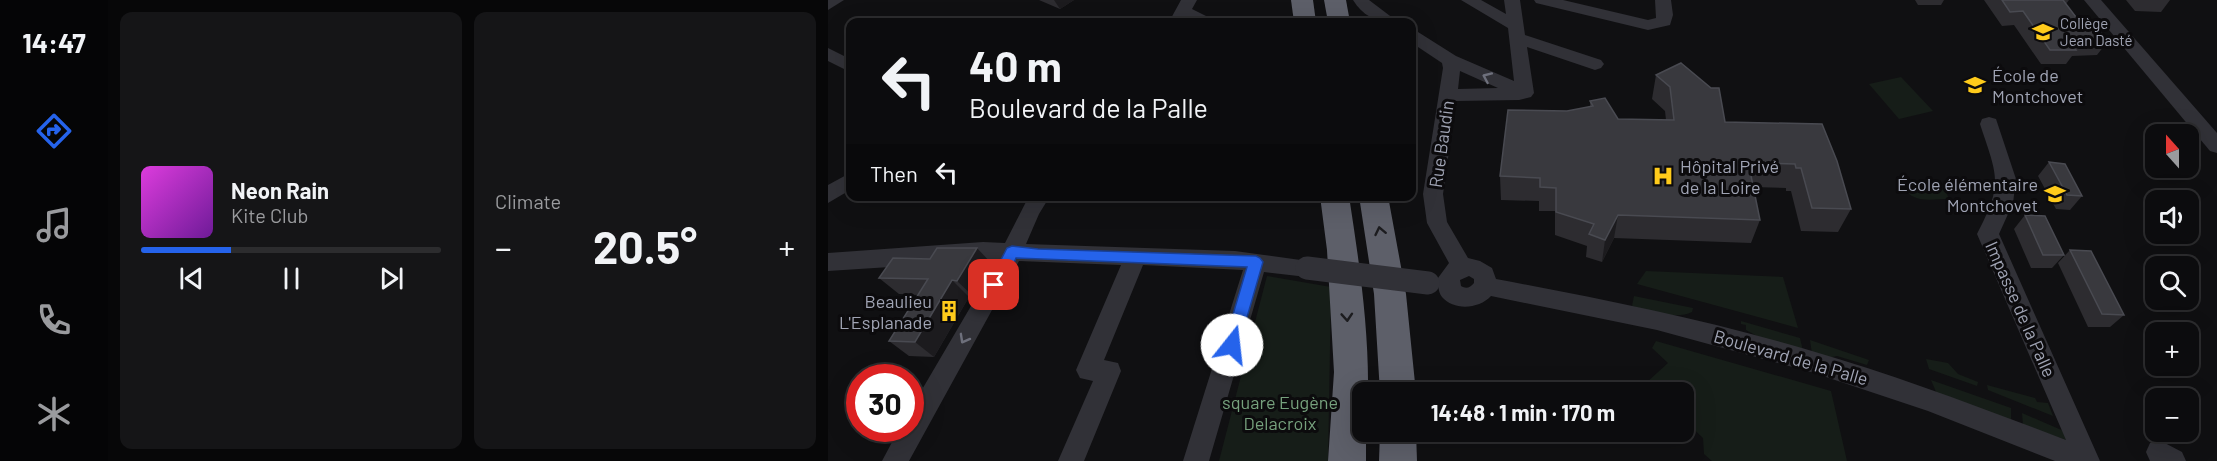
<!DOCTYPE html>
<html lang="en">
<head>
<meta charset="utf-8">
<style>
	:root { --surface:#0c0c0e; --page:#151517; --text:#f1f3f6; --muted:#9a9b9e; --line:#2c2c2e; --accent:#2563eb }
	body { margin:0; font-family:Barlow,sans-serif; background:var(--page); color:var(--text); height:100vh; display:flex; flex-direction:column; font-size:22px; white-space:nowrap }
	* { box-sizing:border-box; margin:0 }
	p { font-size:20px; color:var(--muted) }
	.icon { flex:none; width:33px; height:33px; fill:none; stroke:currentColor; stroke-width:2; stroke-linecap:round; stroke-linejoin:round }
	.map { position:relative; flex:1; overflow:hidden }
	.drawer { display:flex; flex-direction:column; gap:12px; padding:12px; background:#070708; width:720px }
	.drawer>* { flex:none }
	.banner { position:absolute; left:18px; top:18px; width:570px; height:183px; border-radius:12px; box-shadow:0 6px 24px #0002,0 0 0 2px var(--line); background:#0c0c0e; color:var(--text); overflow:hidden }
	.needle { width:39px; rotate:339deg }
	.controls { position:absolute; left:1317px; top:124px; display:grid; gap:12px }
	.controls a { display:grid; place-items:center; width:54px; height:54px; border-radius:12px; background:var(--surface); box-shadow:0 6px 24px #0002,0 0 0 2px var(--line); font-size:30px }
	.speed { position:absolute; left:18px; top:364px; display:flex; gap:12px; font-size:30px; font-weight:700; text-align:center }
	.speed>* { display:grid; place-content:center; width:78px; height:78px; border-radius:50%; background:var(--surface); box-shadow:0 6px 24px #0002,0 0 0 2px var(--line); line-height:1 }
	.speed .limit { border:9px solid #d22; background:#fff; color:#111 }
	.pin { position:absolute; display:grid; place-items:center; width:51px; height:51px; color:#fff; margin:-26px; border-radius:12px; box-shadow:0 3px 9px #0006 }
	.me { position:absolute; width:66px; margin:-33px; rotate:16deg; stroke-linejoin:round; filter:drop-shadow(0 0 4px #0008) }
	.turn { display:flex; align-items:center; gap:21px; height:126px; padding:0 24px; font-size:27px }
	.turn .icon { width:78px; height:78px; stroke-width:2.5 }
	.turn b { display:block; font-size:42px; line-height:51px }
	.then { display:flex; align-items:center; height:57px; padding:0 24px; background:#0003; gap:12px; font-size:22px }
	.big { font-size:45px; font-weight:700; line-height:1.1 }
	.drawer .tile { flex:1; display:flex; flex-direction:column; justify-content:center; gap:9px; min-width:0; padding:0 21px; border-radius:12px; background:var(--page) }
	.song { display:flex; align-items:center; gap:18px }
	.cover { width:72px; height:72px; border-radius:9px; background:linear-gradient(135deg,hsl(300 70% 55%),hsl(280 70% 35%)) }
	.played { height:6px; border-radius:3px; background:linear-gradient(90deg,var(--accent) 30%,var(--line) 30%) }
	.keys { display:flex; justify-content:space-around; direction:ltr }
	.heat { display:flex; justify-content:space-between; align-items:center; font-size:33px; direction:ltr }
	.drawer .tiles { flex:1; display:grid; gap:12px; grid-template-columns:repeat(2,1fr) }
	.trip { position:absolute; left:524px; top:382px; width:342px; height:60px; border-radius:12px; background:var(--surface); box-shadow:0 6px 24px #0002,0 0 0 2px var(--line); font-weight:700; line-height:60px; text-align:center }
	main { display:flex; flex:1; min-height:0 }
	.menu { display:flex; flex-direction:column; width:108px; justify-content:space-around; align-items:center; background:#050506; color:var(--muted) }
	.menu .icon { width:42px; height:42px }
	.menu .on { color:var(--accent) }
	.menu b { font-size:27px; color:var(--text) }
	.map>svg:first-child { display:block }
</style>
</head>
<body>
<main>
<nav class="menu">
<b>14:47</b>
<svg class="icon on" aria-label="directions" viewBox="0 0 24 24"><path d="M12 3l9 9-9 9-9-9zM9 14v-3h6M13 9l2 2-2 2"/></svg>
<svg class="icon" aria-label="music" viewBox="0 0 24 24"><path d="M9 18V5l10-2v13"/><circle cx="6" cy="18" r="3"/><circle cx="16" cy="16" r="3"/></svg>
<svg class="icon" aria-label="phone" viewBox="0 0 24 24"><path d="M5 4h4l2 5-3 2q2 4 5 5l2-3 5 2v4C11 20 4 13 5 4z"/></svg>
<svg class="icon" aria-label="climate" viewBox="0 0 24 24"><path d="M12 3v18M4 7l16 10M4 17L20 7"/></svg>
</nav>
<section class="drawer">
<div class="tiles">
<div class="tile">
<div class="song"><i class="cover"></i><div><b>Neon Rain</b><p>Kite Club</p></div></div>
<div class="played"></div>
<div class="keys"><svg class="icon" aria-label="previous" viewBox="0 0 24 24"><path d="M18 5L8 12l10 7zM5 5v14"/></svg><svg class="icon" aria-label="pause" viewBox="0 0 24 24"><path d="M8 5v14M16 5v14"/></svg><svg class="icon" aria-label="next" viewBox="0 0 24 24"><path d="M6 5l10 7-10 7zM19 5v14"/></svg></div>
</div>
<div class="tile"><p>Climate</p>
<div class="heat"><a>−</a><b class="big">20.5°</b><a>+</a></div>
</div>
</div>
</section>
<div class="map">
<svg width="1389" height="461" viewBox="0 0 1389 461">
	<rect width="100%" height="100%" fill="#101012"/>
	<!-- green -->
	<g fill="#161d18">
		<polygon points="1073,77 1105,111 1071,119 1041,84"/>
		<path d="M1080,185H1115L1121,199C1104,199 1084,204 1076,187Z"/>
		<polygon points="818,271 955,277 970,328 809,284"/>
		<polygon points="439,276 503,287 500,461 391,461"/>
		<path d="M806,296L865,308L864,312C848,320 822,311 804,306Z"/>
		<polygon points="913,321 972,338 975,351 938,341 918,330 918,325 913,324"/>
		<polygon points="982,340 1041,360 1039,365 1009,356 999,358 984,354"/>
		<polygon points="828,341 1003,391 1019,461 884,461 876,454 875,438 855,419 855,393 828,393 818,383 840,363 824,348"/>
		<polygon points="1098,359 1120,363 1130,374 1150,382 1149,386 1101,369"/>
		<polygon points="1103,380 1183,408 1183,420 1109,394"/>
		<polygon points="1159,385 1207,398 1209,402 1220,403 1225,416 1160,390"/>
		<polygon points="1194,413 1238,432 1241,441 1195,425"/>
	</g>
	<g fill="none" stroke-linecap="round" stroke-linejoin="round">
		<!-- minor -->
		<g fill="#313137" fill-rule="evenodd">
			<polygon points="0,0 16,0 0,10"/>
			<polygon points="353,0 369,0 364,9 382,18 384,22 365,22 359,19 357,22 341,22"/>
			<path d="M525,0H541L570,22C552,24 535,17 525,0Z"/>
			<path d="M633,0H653L678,14L676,0H692L697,35L773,60L776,64L773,68L767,70L699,47L706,93L703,97L691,100L628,101L615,194L619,222L640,258L652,261L664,268L668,279C774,299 880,320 984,351C1070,376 1154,408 1238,440L1149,234C1176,183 1169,176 1152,124L1154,119L1161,117L1168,119L1188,179L1185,203L1171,234L1272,461H1227L1100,411L983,372L829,330L663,296C651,309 626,311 614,297C610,292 610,284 610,278L621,263L599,223L595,194L615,68L614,63L584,43V31L590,32L628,56L686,81L680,28ZM632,71L670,88L630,89ZM641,276L646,279V283C642,288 638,289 633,286L632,280Z"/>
			<polygon points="706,0 735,0 820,20 828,18 827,0 843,0 845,15 842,25 820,30 708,3"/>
			<polygon points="1256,0 1273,0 1389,133 1389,153 1382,151"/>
			<polygon points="0,48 22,59 22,72 0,61"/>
			<polygon points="22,173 22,190 0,203 0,185"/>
			<polygon points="201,196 222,196 211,214 198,244 407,251 487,262 490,268 487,274 479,277 436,272 381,461 355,461 415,270 315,265 276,360 290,363 293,371 256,461 230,461 265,381 252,378 248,370 293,265 191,261 81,461 54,461 71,429 82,429 82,410 170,260 0,271 0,253 155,242 177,243"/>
			<polygon points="1331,440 1354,452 1358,461 1322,461 1318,452 1322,443"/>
		</g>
		<!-- highway -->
		<g fill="#5d5f69" fill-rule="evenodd">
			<polygon points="463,0 485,0 488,22 466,22"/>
			<polygon points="496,0 518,0 522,22 500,22"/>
			<path d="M492,196H521C531,261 541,328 540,393H534V432H538V461H500L506,372L499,250Z"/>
			<polygon points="531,196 560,196 578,294 588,393 552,393 546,294"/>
			<polygon points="552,432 588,432 589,461 551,461"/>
		</g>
		<!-- minor-bridge -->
		<polyline stroke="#313137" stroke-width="23" points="479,268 600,283"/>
	</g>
	<!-- wall -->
	<g fill="#2d2c30">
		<polygon points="211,0 246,0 232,9"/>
		<polygon points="1087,0 1116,0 1113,5 1090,5"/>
		<polygon points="1156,0 1241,0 1238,4 1254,25 1280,41 1269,55 1244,56 1238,64 1213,64 1186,25 1174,26"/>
		<polygon points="1298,0 1342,0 1333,12 1307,11"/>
		<polygon points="828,75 897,122 994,124 1023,209 1010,232 973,231 963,191 958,191 958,188 925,187 932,220 923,243 786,238 774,262 758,257 759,246 727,235 727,211 711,211 711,201 673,200 672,176 762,106 762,101 790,119 838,120 837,111 824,99"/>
		<polygon points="1221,162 1254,196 1242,210 1228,209 1210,176"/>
		<polygon points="1197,215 1236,255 1224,268 1203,268 1186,229"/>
		<polygon points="1242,250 1296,315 1282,327 1260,327 1230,263"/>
		<polygon points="102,259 165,265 146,297 141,297 106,357 81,356 61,341 90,295 71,294 51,278"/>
	</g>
	<!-- shaded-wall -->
	<g fill="#1c1b1e">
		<polygon points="226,0 246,0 232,9"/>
		<polygon points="790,215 786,238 774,262 777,240"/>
		<polygon points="149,248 165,265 146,297 129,281"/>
		<polygon points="124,280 141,297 106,357 87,342"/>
	</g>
	<!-- building -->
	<g fill="#39393e" stroke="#494a51" stroke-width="1.5">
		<polygon points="1174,0 1235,0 1254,25 1267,25 1280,41 1242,42 1248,50 1222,50 1195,11 1182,12"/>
		<polygon points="853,63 883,88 891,88 897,122 994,124 1009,161 1023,209 984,208 973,168 968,168 967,164 926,163 926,166 921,166 932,220 790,215 777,240 761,234 766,224 728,212 728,188 712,187 712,178 672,176 680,110 739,111 765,106 762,101 777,98 790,119 846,120 842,87 828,75"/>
		<polygon points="1221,162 1237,164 1254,196 1239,195"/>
		<polygon points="1197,215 1217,216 1236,255 1215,255"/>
		<polygon points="109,248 149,248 129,281 124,280 87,342 61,341 100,279 51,278 65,258 102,259"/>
		<polygon points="1242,250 1263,251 1296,315 1274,314"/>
	</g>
	<!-- one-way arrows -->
	<defs><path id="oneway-chevron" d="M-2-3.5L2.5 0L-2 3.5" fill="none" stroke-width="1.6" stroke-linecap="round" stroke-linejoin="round" transform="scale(1.5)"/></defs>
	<g stroke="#6e707c">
		<use href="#oneway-chevron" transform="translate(659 77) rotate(-156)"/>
		<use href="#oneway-chevron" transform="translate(136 339) rotate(119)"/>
	</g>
	<g stroke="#1c1c1f">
		<use href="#oneway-chevron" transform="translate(552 231) rotate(-102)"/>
		<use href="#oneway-chevron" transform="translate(519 317) rotate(86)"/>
	</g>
	<!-- route -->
	<path fill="#2563eb" stroke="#184099" stroke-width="1.5" d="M184,246L210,249L428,256L432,258L435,262L411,345L409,349L404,351L398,349L396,345L419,267L188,258L180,278L172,289H161L159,285C166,272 173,260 179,248Z"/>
	<!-- icons -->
	<defs>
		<symbol id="school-bare" viewBox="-9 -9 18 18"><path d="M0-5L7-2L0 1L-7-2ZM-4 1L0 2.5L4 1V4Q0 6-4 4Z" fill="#ffcb1b" stroke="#0c0b0d" stroke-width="2.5" paint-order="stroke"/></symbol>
		<symbol id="hospital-bare" viewBox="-9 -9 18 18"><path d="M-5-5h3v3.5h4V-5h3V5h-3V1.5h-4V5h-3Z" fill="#ffcb1b" stroke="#0c0b0d" stroke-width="2.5" paint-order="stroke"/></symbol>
		<symbol id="building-bare" viewBox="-9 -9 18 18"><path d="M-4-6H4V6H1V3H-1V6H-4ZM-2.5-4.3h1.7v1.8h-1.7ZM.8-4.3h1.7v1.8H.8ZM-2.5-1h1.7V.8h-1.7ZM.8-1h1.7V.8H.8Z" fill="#ffcb1b" stroke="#0c0b0d" stroke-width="2.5" paint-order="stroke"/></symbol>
	</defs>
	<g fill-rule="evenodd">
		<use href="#school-bare" x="1200" y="17" width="30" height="30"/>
		<use href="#school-bare" x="1132" y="70" width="30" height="30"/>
		<use href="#hospital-bare" x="820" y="161" width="30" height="30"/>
		<use href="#school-bare" x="1212" y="179" width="30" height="30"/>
		<use href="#building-bare" x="106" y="296" width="30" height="30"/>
	</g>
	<g text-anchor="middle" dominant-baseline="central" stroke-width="6" stroke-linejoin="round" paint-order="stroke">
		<!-- far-poi labels -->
		<g font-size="15" fill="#a0a4b4" stroke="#0c0b0d" text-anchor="start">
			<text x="1232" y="23">Collège<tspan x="1232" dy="17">Jean Dasté</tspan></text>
		</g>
		<!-- poi labels -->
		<g font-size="18" fill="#a0a4b4" stroke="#0c0b0d" text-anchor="start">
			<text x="1164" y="75">École de<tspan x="1164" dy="21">Montchovet</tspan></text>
			<text x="852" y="166">Hôpital Privé<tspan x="852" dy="21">de la Loire</tspan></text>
			<text x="1210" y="184" text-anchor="end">École élémentaire<tspan x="1210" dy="21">Montchovet</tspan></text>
			<text x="104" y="301" text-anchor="end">Beaulieu<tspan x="104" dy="21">L'Esplanade</tspan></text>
		</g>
		<!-- street labels -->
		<g font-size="18" fill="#a0a4b4" stroke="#0c0b0d">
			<text transform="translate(613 144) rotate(-82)">Rue Baudin</text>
			<text transform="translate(1193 309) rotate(66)">Impasse de la Palle</text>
			<text transform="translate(963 357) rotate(16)">Boulevard de la Palle</text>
		</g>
		<!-- park labels -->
		<g font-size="18" fill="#76a17d" stroke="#0c0b0d">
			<text x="452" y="402">square Eugène<tspan x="452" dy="21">Delacroix</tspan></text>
		</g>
	</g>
</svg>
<div class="controls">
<a><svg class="needle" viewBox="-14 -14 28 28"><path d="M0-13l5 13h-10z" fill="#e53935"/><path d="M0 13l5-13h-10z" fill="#9a9b9e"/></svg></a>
<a><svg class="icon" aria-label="sound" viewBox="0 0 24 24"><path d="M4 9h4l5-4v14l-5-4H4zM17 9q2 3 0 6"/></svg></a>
<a><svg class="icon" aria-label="search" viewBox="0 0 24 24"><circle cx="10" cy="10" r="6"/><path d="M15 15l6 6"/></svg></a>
<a>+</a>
<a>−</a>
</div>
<div class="speed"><div class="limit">30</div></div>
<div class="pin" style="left:166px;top:285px;background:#d93025"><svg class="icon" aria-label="arrive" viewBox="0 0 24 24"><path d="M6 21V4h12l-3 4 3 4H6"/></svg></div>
<svg class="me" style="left:404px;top:345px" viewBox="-20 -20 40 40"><circle r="19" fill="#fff"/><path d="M0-13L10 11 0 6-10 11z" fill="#2563eb"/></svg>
<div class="trip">14:48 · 1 min · 170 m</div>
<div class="banner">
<div class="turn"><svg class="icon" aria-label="left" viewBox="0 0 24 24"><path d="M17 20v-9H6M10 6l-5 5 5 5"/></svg><div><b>40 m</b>Boulevard de la Palle</div></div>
<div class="then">Then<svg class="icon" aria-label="left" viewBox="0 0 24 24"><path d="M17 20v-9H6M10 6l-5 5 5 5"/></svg></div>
</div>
</div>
</main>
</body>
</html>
